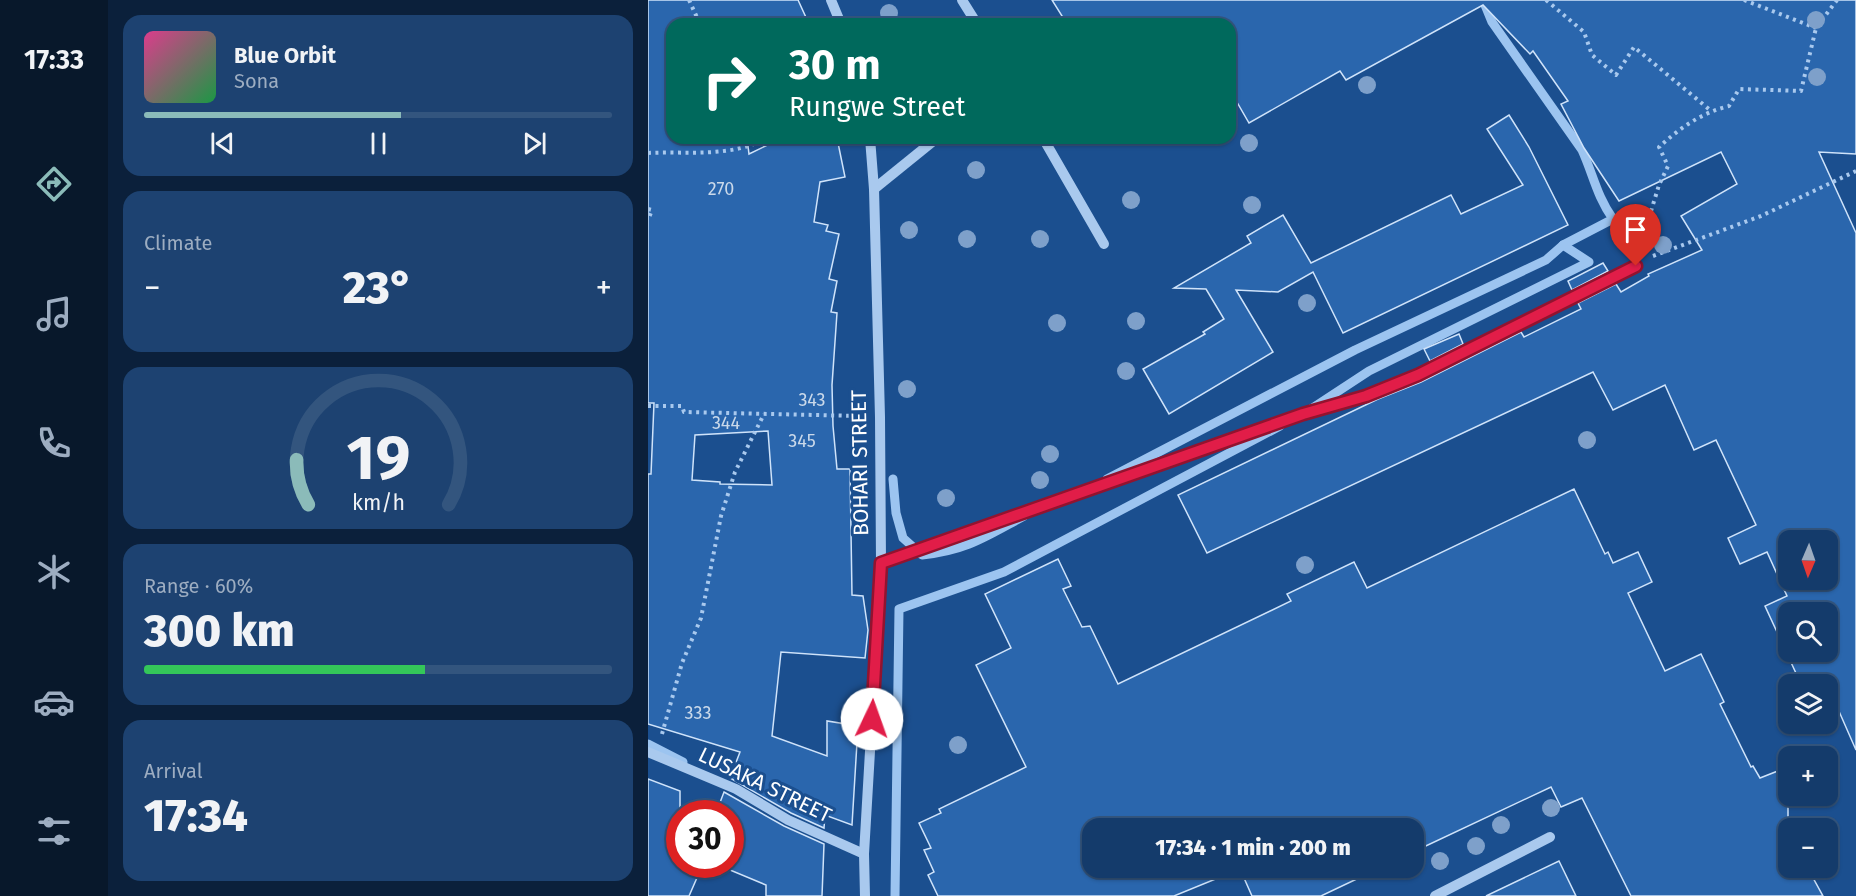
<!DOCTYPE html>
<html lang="en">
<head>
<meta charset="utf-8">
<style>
	:root { --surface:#143b6b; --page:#1d4271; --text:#f1f3f6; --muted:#9dadc1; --line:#33557e; --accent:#8bbbb9 }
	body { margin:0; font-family:"Fira Sans",sans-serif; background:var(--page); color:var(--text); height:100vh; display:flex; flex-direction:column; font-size:22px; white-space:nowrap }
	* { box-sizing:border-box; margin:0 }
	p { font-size:20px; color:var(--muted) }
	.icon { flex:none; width:33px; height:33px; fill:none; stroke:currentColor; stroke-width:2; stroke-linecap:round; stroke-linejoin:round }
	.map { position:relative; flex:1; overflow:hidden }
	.drawer { display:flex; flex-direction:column; gap:15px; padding:15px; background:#0b203b; width:540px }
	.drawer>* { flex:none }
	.top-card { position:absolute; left:18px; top:18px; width:570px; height:126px; border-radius:18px; box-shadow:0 2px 4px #0004,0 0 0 2px var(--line); background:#00695c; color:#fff; overflow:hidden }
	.needle { width:39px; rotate:182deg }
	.fabs { position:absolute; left:1130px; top:530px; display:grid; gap:12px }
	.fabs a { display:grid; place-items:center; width:60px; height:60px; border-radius:12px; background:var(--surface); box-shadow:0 2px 4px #0004,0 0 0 2px var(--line); font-size:30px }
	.speed { position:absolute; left:18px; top:800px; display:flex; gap:12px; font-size:30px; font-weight:700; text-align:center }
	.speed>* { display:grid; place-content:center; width:78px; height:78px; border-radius:50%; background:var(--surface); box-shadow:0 2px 4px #0004,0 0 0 2px var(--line); line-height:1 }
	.speed .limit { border:9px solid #d22; background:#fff; color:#111 }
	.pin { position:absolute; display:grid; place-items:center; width:51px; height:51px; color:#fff; margin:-62px -26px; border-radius:50% 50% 50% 0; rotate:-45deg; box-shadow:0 0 6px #0007 }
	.pin .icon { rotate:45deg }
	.me { position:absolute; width:66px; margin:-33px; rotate:3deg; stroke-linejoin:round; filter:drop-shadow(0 0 4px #0008) }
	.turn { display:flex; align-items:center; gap:21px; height:126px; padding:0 24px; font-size:27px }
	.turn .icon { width:78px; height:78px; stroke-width:2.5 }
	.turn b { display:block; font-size:42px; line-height:51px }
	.big { font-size:45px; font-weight:800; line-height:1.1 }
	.drawer .tile { flex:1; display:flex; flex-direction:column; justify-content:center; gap:9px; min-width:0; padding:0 21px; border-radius:18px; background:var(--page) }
	.drawer .dial { align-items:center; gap:0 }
	.dial svg { height:156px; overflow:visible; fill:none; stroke:var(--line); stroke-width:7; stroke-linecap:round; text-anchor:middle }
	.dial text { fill:var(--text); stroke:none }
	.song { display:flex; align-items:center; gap:18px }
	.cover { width:72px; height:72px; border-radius:9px; background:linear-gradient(135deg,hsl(330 70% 55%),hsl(140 70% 35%)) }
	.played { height:6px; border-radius:3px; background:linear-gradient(90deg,var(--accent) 55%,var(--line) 55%) }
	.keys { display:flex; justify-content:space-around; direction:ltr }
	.heat { display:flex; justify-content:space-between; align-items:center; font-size:33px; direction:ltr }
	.charge { height:9px; border-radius:4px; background:linear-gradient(90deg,#34c759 60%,var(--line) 0) }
	.trip { position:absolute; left:434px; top:818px; width:342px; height:60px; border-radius:18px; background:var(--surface); box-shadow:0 2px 4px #0004,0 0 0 2px var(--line); font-weight:800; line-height:60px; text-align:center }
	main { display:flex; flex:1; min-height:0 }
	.dock { display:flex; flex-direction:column; width:108px; justify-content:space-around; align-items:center; background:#08182b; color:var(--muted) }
	.dock .icon { width:42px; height:42px }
	.dock .selected { color:var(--accent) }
	.dock b { font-size:27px; color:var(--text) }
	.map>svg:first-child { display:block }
</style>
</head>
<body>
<main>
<nav class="dock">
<b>17:33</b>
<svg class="icon selected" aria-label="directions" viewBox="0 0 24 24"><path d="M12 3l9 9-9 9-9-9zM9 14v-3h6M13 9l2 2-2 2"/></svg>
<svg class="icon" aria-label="music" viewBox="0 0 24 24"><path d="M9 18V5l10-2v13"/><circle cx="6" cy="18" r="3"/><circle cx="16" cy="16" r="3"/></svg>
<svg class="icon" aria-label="phone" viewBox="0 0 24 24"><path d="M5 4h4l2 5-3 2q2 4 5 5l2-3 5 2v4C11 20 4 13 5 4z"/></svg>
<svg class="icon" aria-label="climate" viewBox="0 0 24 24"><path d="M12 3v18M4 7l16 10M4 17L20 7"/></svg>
<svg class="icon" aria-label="car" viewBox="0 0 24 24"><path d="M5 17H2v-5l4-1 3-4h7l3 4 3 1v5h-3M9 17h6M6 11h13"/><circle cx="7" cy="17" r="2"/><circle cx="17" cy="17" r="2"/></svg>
<svg class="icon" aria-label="filters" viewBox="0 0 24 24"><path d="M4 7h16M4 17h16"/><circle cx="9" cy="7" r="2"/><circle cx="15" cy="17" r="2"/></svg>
</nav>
<section class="drawer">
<div class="tile">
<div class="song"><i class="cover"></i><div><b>Blue Orbit</b><p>Sona</p></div></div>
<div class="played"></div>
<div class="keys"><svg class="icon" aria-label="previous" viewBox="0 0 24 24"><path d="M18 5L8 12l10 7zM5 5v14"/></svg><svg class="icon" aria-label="pause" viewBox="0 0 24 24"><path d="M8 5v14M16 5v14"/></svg><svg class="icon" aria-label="next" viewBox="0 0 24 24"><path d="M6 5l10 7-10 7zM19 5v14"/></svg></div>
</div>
<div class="tile"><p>Climate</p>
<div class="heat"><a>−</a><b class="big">23°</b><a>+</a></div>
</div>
<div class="tile dial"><svg viewBox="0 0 100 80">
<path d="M14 69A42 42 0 1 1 86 69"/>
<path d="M14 69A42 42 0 0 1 8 46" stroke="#8bbbb9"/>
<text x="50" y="56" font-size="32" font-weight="700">19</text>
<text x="50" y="72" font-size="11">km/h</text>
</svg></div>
<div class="tile"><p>Range · 60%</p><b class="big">300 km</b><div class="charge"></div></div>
<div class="tile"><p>Arrival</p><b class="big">17:34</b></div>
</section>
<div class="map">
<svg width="1208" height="896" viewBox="0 0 1208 896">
	<rect width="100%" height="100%" fill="#1b4f8f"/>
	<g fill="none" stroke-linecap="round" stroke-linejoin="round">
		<!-- stream -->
		<g stroke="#9cc4f0" stroke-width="9">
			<polyline points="660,411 721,371 941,262 915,245"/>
			<path d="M245,479L248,513L255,538L274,555C319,550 337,537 376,516"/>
			<path d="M459,479L707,350L898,260L915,245L965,219C949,197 945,174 934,150L844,22L835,0"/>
			<polyline points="0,744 35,762"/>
			<polyline points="247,896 251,609 356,572 632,426"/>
		</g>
	</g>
	<!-- building -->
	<g fill="#2a66ad" stroke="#cfe3fa" stroke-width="1.5" fill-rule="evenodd">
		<path d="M0,0H150L161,24H24V138H99L101,154L134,138H189L197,177L172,182L166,222L180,225L178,231L191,234L181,279L189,281L183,312L189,313L184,385L185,426L189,469H202L204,595L215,596L220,630L217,658L133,652L124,736L179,756V721L210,726L204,825L177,815L176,828L143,813L82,778L92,752L0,724V474H3L6,403H0ZM120,431L124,485L72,484V482L44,480L47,435Z"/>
		<path d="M404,0H1208V154L1171,152L1208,233V750L1179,684H1153L1117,606L1139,596L1119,552L1092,564L1080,538L1108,525L1068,440L1046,450L1017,385L965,410L945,372L559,553L530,495L730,399L773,382L873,332L876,337L933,309L930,303L968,284L973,292L1001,276L1000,274L1054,250L1033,216L1089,184L1073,152L971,201L936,148L913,104L920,101L885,51L882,54L835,5L698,80L692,71L601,123L582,90V24H419ZM1140,540H1179V579H1140ZM1140,612H1179V651H1140Z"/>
		<polygon points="861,115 881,147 920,225 695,333 665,272 630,292 588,290 625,352 521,414 495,369 557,334 555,332 576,319 558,289 526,288 603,243 599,236 635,215 663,263 803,195 813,214 875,185 839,129"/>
		<polygon points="955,263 960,271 924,290 920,281"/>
		<polygon points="811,334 815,344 782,361 776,349"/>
		<polygon points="926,489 957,554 960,552 965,563 990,552 1004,582 980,593 1017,671 1053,654 1076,702 1072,704 1103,767 1105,766 1112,778 1140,767 1140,867 1159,867 1175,896 983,896 934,798 913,807 903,787 765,852 765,828 444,828 444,867 734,867 673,896 604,896 592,869 526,896 290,896 280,875 286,872 276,850 283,848 271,823 293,813 291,809 378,767 328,665 363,648 337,594 410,559 423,586 415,589 434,627 442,626 470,684 643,601 639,594 706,562 719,588"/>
		<polygon points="0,779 32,791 32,864 55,864 41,896 0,896"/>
		<polygon points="76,792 136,826 176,844 174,896 118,896 118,885 82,870 82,813 68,813"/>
		<polygon points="911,861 928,896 838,896"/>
	</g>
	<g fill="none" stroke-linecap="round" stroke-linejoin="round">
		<!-- path -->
		<g stroke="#a9c9ee" stroke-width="4" stroke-dasharray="3 4.5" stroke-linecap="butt">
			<polyline points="41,0 52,24"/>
			<polyline points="898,0 936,32 944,55 968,75 986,47 1062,110"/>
			<polyline points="1096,0 1168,28"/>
			<path d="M0,153C40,151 83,158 119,138"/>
			<polyline points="0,209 4,210 0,220"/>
			<path d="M992,247L1011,185L1020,166L1011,147C1032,128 1053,113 1081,106L1091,89L1153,91L1168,28L1189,0"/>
			<polyline points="1005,256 1113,216 1208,171"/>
			<polyline points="0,406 34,406 36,412 210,416"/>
			<polyline points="14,734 34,663 53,618 73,516 87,472 116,414"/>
		</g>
		<!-- minor -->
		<g stroke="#a9c9ee" stroke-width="10">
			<polyline points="183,0 193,24"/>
			<polyline points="314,0 329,24"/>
			<polyline points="395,138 456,244"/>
			<polyline points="226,189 289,138"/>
			<polyline points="233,563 655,414 718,396 770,375 988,266"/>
			<polyline points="0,752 88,789 140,820 216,854"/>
			<polyline points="217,896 216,854 233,563 232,417 226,189 222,138"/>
			<polyline points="787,896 902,837"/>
		</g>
	</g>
	<!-- trees -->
	<g fill="#7ea0ca">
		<circle cx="241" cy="13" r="9"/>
		<circle cx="1168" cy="20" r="9"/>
		<circle cx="1169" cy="77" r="9"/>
		<circle cx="719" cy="85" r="9"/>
		<circle cx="601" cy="143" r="9"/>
		<circle cx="328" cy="170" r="9"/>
		<circle cx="483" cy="200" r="9"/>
		<circle cx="604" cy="205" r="9"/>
		<circle cx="261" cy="230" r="9"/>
		<circle cx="319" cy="239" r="9"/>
		<circle cx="392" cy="239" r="9"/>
		<circle cx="1015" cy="245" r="9"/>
		<circle cx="659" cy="303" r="9"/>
		<circle cx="488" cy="321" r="9"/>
		<circle cx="409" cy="323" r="9"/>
		<circle cx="478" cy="371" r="9"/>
		<circle cx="259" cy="389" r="9"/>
		<circle cx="939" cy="440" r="9"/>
		<circle cx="402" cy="454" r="9"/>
		<circle cx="392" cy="480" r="9"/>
		<circle cx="298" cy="498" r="9"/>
		<circle cx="657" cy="565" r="9"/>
		<circle cx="310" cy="745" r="9"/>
		<circle cx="903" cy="808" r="9"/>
		<circle cx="853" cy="825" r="9"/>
		<circle cx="828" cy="846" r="9"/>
		<circle cx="792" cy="861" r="9"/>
	</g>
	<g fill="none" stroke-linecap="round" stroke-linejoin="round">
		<defs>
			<polyline id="route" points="224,719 233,563 655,414 718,396 770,375 988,266"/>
		</defs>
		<!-- route casing -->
		<use href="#route" stroke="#92132f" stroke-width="15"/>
		<!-- route -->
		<use href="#route" stroke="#e11d48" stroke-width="10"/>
	</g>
	<g text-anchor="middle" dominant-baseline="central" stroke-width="6" stroke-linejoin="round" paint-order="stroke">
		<!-- number labels -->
		<g font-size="18" fill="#cad9ea">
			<text x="73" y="189">270</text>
			<text x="164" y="400">343</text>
			<text x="78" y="423">344</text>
			<text x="154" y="441">345</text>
			<text x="50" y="713">333</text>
		</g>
		<!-- street labels -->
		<g font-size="21" fill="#fff" stroke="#1b4f8f">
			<text transform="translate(212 463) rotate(-91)">BOHARI STREET</text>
			<text transform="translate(117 785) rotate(26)">LUSAKA STREET</text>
		</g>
	</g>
</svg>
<div class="fabs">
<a><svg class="needle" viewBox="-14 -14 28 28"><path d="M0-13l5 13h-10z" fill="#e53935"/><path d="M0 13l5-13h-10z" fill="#9dadc1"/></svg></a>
<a><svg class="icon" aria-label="search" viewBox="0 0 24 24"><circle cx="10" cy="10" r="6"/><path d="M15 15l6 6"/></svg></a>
<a><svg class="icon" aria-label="layers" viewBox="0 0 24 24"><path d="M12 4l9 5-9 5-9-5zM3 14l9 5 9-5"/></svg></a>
<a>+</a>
<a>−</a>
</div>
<div class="speed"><div class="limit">30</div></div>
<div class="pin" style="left:988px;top:266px;background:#d93025"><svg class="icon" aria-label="arrive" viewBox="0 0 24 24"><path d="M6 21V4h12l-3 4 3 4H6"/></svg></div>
<svg class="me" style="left:224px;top:719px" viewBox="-20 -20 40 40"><circle r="19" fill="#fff"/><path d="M0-13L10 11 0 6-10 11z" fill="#e11d48"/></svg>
<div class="trip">17:34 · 1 min · 200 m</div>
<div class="top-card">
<div class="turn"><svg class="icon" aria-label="right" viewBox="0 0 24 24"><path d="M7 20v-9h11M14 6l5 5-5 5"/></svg><div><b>30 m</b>Rungwe Street</div></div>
</div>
</div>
</main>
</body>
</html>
